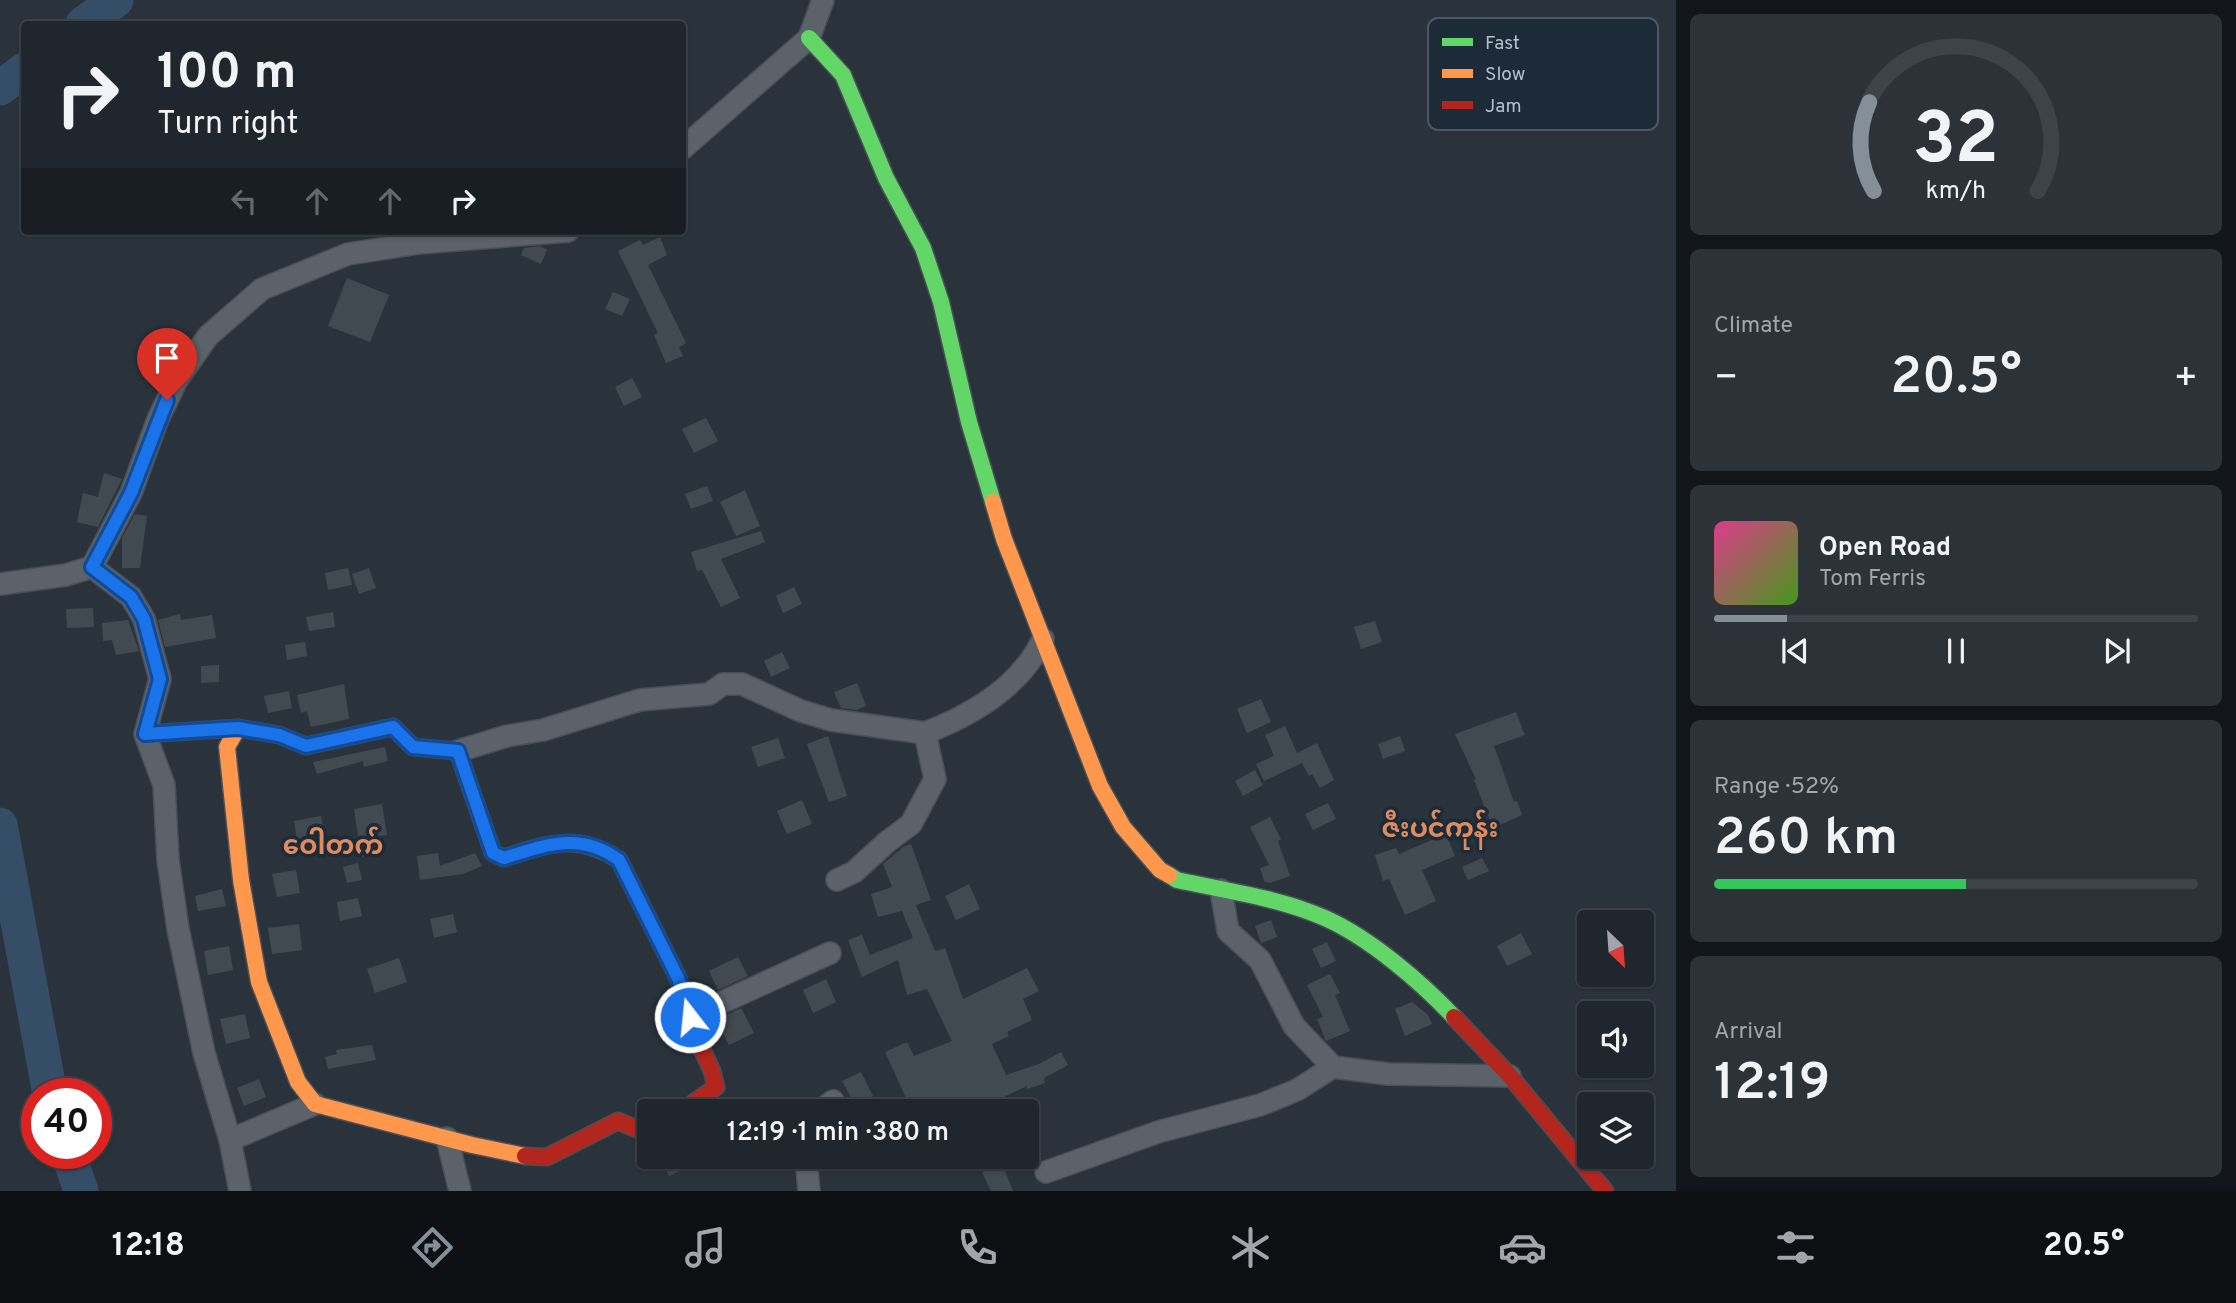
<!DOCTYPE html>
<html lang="en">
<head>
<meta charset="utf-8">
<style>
	:root { --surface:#20262d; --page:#2d3239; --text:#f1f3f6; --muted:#a2a5aa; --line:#3d4349; --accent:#848f9a }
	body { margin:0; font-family:Overpass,"Noto Sans Myanmar",sans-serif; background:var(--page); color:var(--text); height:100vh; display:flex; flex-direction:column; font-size:26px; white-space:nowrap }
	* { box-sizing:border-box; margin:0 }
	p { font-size:23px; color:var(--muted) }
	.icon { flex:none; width:38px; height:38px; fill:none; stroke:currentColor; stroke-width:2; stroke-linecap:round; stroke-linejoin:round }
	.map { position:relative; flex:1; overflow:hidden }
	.details { display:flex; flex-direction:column; gap:14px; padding:14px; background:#121519; width:560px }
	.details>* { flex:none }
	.hud { position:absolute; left:21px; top:21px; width:665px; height:214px; border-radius:7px; box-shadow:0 2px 5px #0004,0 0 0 2px var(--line); background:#20262d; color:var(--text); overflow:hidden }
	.needle { width:46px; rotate:155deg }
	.fabs { position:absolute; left:1577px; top:910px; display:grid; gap:14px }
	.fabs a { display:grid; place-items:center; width:77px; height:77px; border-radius:7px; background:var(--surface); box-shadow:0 2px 5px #0004,0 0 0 2px var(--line); font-size:35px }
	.speed { position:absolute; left:21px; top:1078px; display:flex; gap:14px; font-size:35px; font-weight:700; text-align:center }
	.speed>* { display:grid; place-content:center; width:91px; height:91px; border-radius:50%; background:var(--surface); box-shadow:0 2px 5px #0004,0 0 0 2px var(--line); line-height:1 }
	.speed .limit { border:10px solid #d22; background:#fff; color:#111 }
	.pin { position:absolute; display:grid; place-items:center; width:60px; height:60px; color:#fff; margin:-72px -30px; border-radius:50% 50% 50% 0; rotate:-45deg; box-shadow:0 0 7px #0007 }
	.pin .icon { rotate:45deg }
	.me { position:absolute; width:77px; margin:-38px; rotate:344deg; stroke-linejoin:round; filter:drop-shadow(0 0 5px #0008) }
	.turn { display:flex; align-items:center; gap:24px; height:147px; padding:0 21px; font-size:32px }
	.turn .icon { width:91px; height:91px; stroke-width:2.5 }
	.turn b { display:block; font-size:49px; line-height:60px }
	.lanes { display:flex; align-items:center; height:66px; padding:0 21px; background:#0003; justify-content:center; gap:35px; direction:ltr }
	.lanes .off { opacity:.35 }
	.big { font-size:52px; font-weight:600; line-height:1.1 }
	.details .card { flex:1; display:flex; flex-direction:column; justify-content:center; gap:10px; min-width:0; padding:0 24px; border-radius:10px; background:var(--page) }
	.details .dial { align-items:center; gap:0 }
	.dial svg { height:182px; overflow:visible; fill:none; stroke:var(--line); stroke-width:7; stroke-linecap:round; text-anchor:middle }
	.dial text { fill:var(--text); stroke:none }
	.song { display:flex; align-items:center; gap:21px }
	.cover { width:84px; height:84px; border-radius:10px; background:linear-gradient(135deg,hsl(330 70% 55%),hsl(100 70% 35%)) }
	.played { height:7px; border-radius:4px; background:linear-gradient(90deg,var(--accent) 15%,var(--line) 15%) }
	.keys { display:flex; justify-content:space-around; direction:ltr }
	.heat { display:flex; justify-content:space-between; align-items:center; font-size:38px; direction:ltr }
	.charge { height:10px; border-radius:5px; background:linear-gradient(90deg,#34c759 52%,var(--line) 0) }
	.trip { position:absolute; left:637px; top:1099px; width:402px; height:70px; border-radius:7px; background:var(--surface); box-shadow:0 2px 5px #0004,0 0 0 2px var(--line); font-weight:600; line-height:70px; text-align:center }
	.tab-bar { display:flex; height:112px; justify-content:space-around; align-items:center; background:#0d0f12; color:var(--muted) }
	.tab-bar .icon { width:49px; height:49px }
	.tab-bar .active { color:var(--accent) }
	.tab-bar b { font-size:32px; color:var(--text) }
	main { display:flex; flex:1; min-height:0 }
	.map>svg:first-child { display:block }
</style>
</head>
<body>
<main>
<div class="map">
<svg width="1676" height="1191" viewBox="0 0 1676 1191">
	<rect width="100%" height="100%" fill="#2a333c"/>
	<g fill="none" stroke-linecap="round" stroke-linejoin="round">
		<!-- river -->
		<g stroke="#354d67" stroke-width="35">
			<polyline points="83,24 116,0"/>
			<polyline points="0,88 24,70"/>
			<polyline points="0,825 50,1094"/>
			<polyline points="68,1153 81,1191"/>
		</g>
	</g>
	<!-- building -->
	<g fill="#424a51">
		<polygon points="660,237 667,255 648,265 686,343 679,347 683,356 666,363 654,335 658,333 618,251 640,240 643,245"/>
		<polygon points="540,246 547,250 541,264 521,255 524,248"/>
		<polygon points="347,278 389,295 370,342 328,326"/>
		<polygon points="613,292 630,299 622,316 605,309"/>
		<polygon points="632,378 642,397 624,406 615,387"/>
		<polygon points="706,418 718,441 694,453 682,429"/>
		<polygon points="104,473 122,479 98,527 77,522 83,493 98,497"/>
		<polygon points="707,486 713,501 691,509 685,494"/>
		<polygon points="745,490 760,526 736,536 720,502"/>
		<polygon points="135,514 147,516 140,568 122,568 122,538"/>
		<polygon points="761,531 765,542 721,559 740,598 721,607 702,570 697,571 691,552"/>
		<polygon points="348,568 352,585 328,590 325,573"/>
		<polygon points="369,568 376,588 359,594 352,574"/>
		<polygon points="794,587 802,604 783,613 776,596"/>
		<polygon points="93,608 94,627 67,628 66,609"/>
		<polygon points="333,612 335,627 309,631 306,617"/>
		<polygon points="180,614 181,620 212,615 216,638 165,647 158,620"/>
		<polygon points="128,620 139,651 116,655 112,640 103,641 102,623"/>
		<polygon points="1375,621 1382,642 1361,649 1354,627"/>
		<polygon points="305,642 307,656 287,660 285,645"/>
		<polygon points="782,652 790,668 771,677 764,661"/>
		<polygon points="219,665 219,682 201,683 201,666"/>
		<polygon points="857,683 866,706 856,710 841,708 834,692"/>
		<polygon points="344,684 349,719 311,727 307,711 301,713 297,695"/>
		<polygon points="289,691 292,708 268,713 264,696"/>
		<polygon points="1261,699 1271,722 1247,733 1237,709"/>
		<polygon points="1516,712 1525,735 1494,746 1514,802 1517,801 1522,815 1493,828 1474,780 1476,779 1455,734"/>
		<polygon points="1285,726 1297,753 1317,743 1334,780 1320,788 1312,774 1309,776 1302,763 1264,781 1256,764 1274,756 1265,735"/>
		<polygon points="828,736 847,796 829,802 807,744"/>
		<polygon points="1400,736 1405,751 1383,759 1378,744"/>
		<polygon points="778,738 785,758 758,767 751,747"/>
		<polygon points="385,747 388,761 364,767 363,761 317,774 313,762"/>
		<polygon points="1255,770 1263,785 1243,796 1235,781"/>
		<polygon points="802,800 812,824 787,834 777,811"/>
		<polygon points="1328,803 1336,819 1313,830 1305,814"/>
		<polygon points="382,804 387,835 377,836 380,854 361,857 354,809"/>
		<polygon points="321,816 326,843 298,847 294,821"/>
		<polygon points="1270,817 1281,839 1278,841 1290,876 1270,883 1264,881 1260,868 1269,865 1250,827"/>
		<polygon points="1446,834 1455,856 1422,870 1436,901 1405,915 1389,879 1383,881 1375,855 1396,848 1399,854"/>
		<polygon points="911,844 931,900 916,905 935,951 945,948 963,999 1027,968 1039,991 1023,999 1032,1020 1007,1032 1009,1036 992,1044 1006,1075 1039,1064 1061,1052 1068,1065 1044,1078 1045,1083 1027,1089 1027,1086 974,1111 912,1111 885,1052 907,1042 914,1056 952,1041 927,989 907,995 898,960 862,977 848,940 862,935 870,955 913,938 902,911 878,917 871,894 892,887 883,864 903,847"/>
		<polygon points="438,853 440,866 475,853 482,866 463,874 420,880 417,856"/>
		<polygon points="1482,858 1489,871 1468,880 1462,867"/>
		<polygon points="358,863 362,880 347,883 343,867"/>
		<polygon points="296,870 300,893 277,897 272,874"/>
		<polygon points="969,884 980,909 956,920 945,896"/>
		<polygon points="222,889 226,906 198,911 195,896"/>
		<polygon points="358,898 362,916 340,921 337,902"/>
		<polygon points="453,914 457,932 434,938 430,919"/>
		<polygon points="1271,920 1277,937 1261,943 1255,926"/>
		<polygon points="299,924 302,950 272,954 268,928"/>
		<polygon points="1521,933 1532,954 1507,966 1497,946"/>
		<polygon points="1327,942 1336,961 1321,968 1312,949"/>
		<polygon points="229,946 233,970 208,975 204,951"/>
		<polygon points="738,957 748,976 718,990 709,971"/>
		<polygon points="399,958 407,982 375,993 367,969"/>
		<polygon points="1330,974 1340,993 1335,995 1350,1031 1326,1041 1317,1019 1323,1017 1307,985"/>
		<polygon points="826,979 836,1002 813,1013 803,990"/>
		<polygon points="1412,1002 1428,1015 1432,1024 1405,1036 1395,1009"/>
		<polygon points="741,1008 754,1033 729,1045 716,1020"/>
		<polygon points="245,1014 250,1038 226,1044 220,1019"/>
		<polygon points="372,1045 376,1060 328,1069 325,1057 337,1054 336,1050"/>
		<polygon points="861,1072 873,1096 855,1105 842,1081"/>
		<polygon points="259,1079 266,1097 244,1106 237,1088"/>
		<polygon points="661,1157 712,1157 669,1176"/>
		<polygon points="1002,1163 1013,1191 991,1191 982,1172"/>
	</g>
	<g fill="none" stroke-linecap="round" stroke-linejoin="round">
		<defs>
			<g id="street">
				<polyline points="682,149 809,38 823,0"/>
				<polyline points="92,567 131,597 144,619 160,679 145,734 164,785 168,860 178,929 204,1053 230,1140 240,1191"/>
				<polyline points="0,584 66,575 92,567 131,493 158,419 176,382 208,336 262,289 348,254 419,243 568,231"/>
				<polyline points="458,751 507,736 543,730 640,700 709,694 723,684 742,684 801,711 831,720 925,733"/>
				<path d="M837,880L854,872L887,842L911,824L935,779L925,733C972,715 1021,686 1043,639"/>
				<polyline points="1221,890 1228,931 1260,960 1294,1026 1333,1067 1388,1074 1510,1076"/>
				<polyline points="690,1017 830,953"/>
				<polyline points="820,1111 833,1101"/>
				<polyline points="447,1138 460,1191"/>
				<polyline points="230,1140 315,1104"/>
				<polyline points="806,1157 809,1191"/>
				<polyline points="1046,1172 1158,1132 1260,1105 1297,1090 1333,1067"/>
			</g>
			<g id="fast">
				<polyline points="809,38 843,75 886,178 923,248 941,302 969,422 993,502"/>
				<polyline points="145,734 238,728 279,735 306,746 393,727 413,747 458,751 465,772"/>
				<path d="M1169,875L1177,880C1227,891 1280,898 1327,919C1371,939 1422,983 1454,1017"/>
			</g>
			<g id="slow">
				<polyline points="993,502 1004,539 1100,786 1123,827 1160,870 1169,875"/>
				<polyline points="238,728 227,747 241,880 259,982 298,1082 315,1104 472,1145 525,1156"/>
			</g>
			<g id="jam">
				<path d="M465,772L493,853L504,858C547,844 578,832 619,860L678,978L694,1032L712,1071L716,1087L682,1111"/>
				<polyline points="1454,1017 1510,1076 1605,1191"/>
				<polyline points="525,1156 547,1157 618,1121 649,1134"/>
			</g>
		</defs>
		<!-- street casing -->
		<use href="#street" stroke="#494f56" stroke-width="24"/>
		<!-- fast casing -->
		<use href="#fast" stroke="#494f56" stroke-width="19"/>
		<!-- slow casing -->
		<use href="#slow" stroke="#494f56" stroke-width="19"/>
		<!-- jam casing -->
		<use href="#jam" stroke="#494f56" stroke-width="19"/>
		<!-- street -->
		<use href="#street" stroke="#5b6269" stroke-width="21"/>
		<!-- fast -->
		<use href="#fast" stroke="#63d668" stroke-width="16"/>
		<!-- slow -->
		<use href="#slow" stroke="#ff974d" stroke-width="16"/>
		<!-- jam -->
		<use href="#jam" stroke="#b3261e" stroke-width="16"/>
	</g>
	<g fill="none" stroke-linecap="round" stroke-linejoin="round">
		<defs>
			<path id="route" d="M167,400L131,493L92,567L131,597L144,619L160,679L145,734L238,728L279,735L306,746L393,727L413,747L458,751L493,853L504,858C546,845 580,831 619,860L678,978L690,1017"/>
		</defs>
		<!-- route casing -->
		<use href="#route" stroke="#114b97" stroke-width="18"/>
		<!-- route -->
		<use href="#route" stroke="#1a73e8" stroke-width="12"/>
	</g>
	<g text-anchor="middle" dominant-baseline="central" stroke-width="7" stroke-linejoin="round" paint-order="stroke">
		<!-- quarter labels -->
		<g font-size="26" font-weight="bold" fill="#df8b5e" stroke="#1d2a38">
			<text x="1440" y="830">ဇီးပင်ကုန်း</text>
			<text x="333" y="847">ဝေါတက်</text>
		</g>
	</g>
	<!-- legend -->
	<rect x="1428" y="18" width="230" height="112" rx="10" fill="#1d2a38" stroke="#4b5764" stroke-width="2"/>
	<rect x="1442" y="38" width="31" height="8" fill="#63d668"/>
	<rect x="1442" y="69" width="31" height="9" fill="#ff974d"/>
	<rect x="1442" y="101" width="31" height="8" fill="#b3261e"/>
	<g font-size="19" fill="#b5c0cc">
		<text x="1485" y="49">Fast</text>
		<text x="1485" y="80">Slow</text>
		<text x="1485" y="112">Jam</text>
	</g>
</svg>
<div class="fabs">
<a><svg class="needle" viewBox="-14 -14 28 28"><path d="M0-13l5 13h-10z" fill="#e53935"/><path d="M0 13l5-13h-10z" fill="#a2a5aa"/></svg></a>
<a><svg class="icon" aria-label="sound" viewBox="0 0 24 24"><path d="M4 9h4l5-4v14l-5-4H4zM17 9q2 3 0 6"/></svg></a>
<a><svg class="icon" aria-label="layers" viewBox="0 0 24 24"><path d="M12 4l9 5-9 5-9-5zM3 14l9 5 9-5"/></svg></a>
</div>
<div class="speed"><div class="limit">40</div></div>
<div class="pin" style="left:167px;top:400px;background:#d93025"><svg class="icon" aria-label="arrive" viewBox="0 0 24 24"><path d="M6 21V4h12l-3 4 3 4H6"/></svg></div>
<svg class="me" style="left:690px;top:1017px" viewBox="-20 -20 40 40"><circle r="17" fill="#1a73e8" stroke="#fff" stroke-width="3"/><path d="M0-11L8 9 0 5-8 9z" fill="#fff"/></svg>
<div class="trip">12:19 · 1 min · 380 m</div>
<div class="hud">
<div class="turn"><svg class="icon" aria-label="right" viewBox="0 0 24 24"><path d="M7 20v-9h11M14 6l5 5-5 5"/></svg><div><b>100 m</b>Turn right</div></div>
<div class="lanes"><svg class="icon off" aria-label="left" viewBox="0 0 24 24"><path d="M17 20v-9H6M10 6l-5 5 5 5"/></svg><svg class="icon off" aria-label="ahead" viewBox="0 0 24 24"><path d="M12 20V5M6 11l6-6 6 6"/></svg><svg class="icon off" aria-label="ahead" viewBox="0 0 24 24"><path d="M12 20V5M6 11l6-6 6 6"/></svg><svg class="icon" aria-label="right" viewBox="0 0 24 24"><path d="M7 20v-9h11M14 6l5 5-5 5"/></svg></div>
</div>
</div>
<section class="details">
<div class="card dial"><svg viewBox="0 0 100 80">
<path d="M14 69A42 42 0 1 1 86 69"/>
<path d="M14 69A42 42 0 0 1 12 30" stroke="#848f9a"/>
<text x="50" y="56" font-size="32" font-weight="700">32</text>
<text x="50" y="72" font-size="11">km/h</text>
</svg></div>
<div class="card"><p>Climate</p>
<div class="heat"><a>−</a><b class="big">20.5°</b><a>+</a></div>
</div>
<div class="card">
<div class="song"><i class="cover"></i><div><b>Open Road</b><p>Tom Ferris</p></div></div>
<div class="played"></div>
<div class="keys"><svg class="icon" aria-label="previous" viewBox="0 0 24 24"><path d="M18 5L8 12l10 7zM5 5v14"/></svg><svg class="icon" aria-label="pause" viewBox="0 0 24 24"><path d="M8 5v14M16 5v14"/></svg><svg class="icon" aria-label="next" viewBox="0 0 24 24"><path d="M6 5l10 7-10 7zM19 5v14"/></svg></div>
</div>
<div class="card"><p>Range · 52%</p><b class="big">260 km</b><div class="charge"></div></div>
<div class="card"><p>Arrival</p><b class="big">12:19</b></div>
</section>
</main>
<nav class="tab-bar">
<b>12:18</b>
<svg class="icon active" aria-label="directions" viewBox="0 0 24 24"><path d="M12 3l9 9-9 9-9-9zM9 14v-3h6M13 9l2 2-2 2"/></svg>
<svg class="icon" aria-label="music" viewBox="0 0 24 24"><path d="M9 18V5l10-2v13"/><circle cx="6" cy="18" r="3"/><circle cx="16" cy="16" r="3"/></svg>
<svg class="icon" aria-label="phone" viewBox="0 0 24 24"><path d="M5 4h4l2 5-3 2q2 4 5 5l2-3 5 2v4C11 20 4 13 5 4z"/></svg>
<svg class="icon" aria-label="climate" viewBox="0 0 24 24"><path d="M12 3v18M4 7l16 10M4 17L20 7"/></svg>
<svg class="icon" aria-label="car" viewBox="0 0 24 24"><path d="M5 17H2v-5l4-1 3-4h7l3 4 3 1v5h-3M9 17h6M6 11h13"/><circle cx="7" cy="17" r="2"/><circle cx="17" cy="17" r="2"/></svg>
<svg class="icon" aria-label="filters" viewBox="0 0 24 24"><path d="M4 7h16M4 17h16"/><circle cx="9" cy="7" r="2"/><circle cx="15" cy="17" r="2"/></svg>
<b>20.5°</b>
</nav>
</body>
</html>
